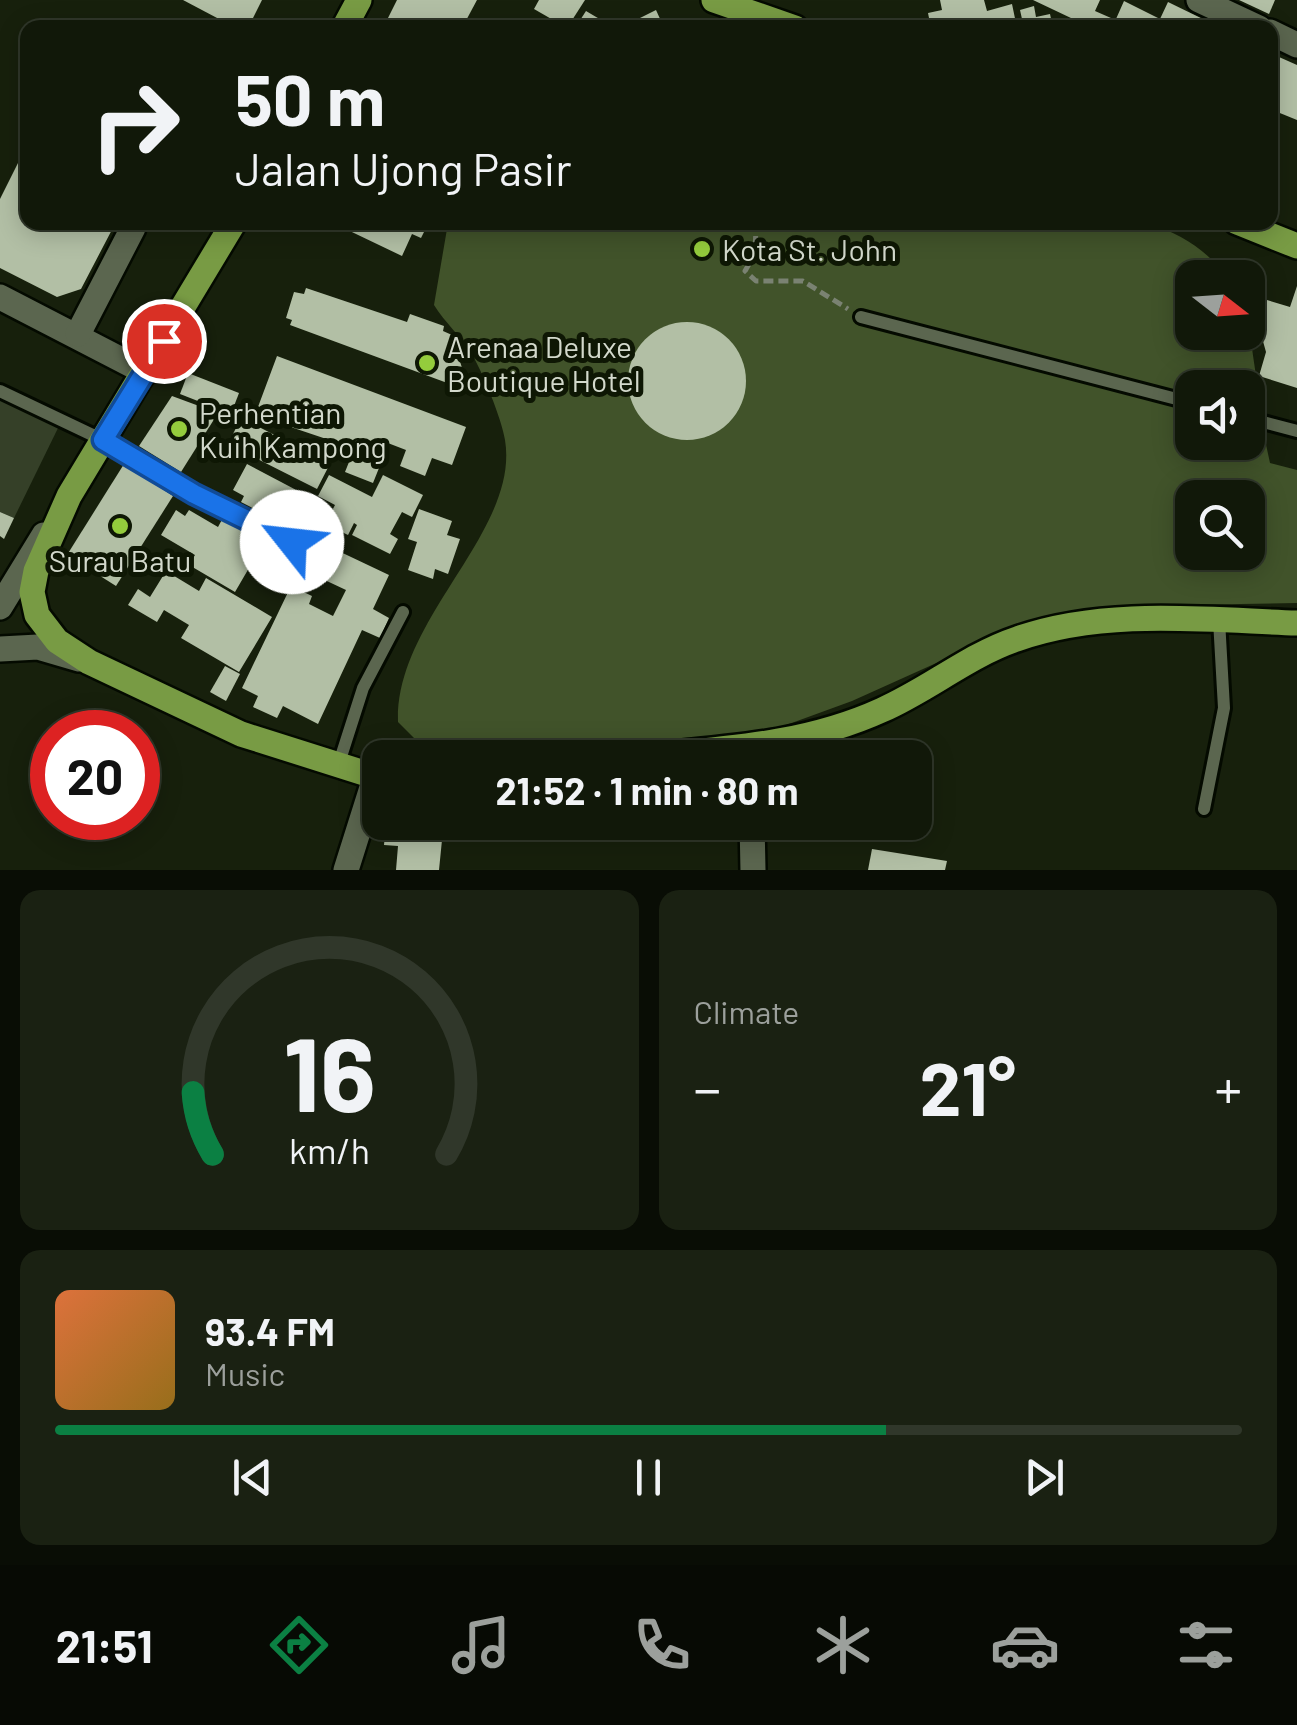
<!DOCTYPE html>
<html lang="en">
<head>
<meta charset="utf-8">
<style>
	:root { --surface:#111809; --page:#1a2112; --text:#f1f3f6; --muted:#9ca09c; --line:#30372a; --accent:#0b8043 }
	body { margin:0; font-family:Barlow,sans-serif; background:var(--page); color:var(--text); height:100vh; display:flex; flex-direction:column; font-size:38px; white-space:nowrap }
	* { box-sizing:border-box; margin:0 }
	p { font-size:32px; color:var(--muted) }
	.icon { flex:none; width:55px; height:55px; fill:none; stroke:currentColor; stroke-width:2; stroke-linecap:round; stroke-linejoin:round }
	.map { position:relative; height:870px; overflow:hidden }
	.panel { display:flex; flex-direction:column; gap:20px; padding:20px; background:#090d05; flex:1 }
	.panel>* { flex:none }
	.guide { position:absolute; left:20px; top:20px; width:1258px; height:210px; border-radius:20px; box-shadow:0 5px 25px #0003,0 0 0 2px var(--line); background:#111809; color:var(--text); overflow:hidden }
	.needle { width:65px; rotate:107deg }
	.controls { position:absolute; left:1175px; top:260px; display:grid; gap:20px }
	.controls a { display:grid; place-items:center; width:90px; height:90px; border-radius:20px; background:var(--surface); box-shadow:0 5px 25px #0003,0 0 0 2px var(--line); font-size:50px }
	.speed { position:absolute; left:30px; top:710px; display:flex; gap:20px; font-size:50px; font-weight:700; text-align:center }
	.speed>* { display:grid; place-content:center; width:130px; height:130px; border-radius:50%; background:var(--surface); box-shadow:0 5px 25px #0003,0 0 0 2px var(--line); line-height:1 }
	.speed .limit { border:15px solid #d22; background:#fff; color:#111 }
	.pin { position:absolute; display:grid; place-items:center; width:85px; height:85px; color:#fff; margin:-42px; border:5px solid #fff; border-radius:50%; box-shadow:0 2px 10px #0007 }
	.me { position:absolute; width:110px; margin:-55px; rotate:299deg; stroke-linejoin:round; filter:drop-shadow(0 0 8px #0008) }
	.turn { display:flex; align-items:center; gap:35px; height:210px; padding:0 50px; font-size:45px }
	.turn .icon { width:130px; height:130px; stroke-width:2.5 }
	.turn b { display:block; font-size:70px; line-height:85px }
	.big { font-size:75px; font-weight:700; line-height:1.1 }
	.panel .card { flex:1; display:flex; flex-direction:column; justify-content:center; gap:15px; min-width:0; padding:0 35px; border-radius:20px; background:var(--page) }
	.panel .dial { align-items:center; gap:0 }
	.dial svg { height:260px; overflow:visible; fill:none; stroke:var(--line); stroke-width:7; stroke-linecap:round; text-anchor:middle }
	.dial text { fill:var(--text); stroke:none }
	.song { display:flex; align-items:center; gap:30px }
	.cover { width:120px; height:120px; border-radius:15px; background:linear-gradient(135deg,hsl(20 70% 55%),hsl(40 70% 35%)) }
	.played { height:10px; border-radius:5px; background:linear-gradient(90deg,var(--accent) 70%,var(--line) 70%) }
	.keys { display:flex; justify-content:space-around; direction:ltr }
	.heat { display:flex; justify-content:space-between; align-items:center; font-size:55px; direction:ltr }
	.panel .tiles { flex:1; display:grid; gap:20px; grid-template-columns:1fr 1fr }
	.card:last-child { grid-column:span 2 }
	.trip { position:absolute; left:362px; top:740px; width:570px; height:100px; border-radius:20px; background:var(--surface); box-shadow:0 5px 25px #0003,0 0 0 2px var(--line); font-weight:700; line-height:100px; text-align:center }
	.dock { display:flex; height:160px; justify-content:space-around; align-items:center; background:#070a04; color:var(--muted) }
	.dock .icon { width:70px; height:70px }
	.dock .selected { color:var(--accent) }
	.dock b { font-size:45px; color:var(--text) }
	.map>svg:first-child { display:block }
</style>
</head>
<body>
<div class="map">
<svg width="1297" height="870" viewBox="0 0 1297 870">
	<rect width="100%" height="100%" fill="#17200c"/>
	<!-- green -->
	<polygon fill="#354028" points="0,399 59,426 14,518 0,512"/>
	<!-- forest -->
	<path fill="#41532a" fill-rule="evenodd" d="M448,223H1150C1180,235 1208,249 1225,277L1192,278V332H1248V321L1256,376L1266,393L1262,426L1270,463L1297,470V603L1113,606L1034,619L852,701L778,728L736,735L447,751L420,744L398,722C395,618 520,532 505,440C502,420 482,370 471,353C461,336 445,323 434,305ZM1192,388H1248V442H1192ZM1192,498H1248V552H1192Z"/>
	<!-- building -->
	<g fill="#b2bfa5">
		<polygon points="183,0 262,0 248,28 236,28"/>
		<polygon points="397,0 477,0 462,28 383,28"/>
		<polygon points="539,0 585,0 567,28 534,9"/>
		<polygon points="940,0 984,0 987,11 1012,4 1017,28 931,28 928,13 942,10"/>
		<polygon points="1033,0 1100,0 1095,11 1111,18 1106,28 1092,28"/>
		<polygon points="1239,0 1275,0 1269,14"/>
		<polygon points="1124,1 1160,19 1168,2 1209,22 1207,28 1112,28"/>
		<polygon points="1034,6 1036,17 1050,14 1053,28 1024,28 1020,10"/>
		<polygon points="656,10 661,21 647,28 620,28"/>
		<polygon points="586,11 608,24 606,28 575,28"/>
		<polygon points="1270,53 1297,65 1297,120 1270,109"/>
		<polygon points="20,159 28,163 28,222 116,222 81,289 57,297 0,268 0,199"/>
		<polygon points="331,222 429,222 421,238 412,234 402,256"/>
		<polygon points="1297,286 1297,388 1259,376 1266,352 1259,327 1267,300 1290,307"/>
		<polygon points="306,288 407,322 410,314 444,326 443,331 452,335 469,391 290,325 292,320 286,318 294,292 304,294"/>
		<circle cx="687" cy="381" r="59"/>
		<polygon points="277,356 466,427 452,465 432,458 425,476 400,466 406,450 380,440 374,455 255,415"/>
		<polygon points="188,373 239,393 231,414 180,394"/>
		<polygon points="172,396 218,413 181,472 139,446"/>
		<polygon points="241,418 312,454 316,445 335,454 317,489 228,444"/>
		<polygon points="353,452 381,463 373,483 345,472"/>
		<polygon points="124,464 173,496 116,586 67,555"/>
		<polygon points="247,464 319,502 302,534 241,502 244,496 233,490"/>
		<polygon points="329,475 372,497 383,475 423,495 412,517 402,512 390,534 398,539 390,554 352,535 357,525 354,523 348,535 325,524 335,505 318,496"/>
		<polygon points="419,509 452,521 447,535 460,539 448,574 435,569 433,579 408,570 417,542 408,539"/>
		<polygon points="176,510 185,516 189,510 218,527 225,514 266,539 235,592 189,565 195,555 161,535"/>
		<polygon points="0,512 14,518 4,539 0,536"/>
		<polygon points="311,538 389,575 373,609 389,618 380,638 362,630 318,724 283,706 277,718 253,707 258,696 242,688 291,586 312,596 309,604 333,616 346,590 297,567"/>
		<polygon points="166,571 199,591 206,578 272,617 239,672 181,638 189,625 164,610 157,622 128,605 138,589 150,597"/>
		<polygon points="225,666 240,674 226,701 210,692"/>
		<polygon points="386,824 443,830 439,870 396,870 398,846 384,845"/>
		<polygon points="872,849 947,861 945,870 868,870"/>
	</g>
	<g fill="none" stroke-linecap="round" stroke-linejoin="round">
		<defs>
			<g id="service">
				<polyline points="861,317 1192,403"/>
				<polyline points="0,391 103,440 194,494 292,542"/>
				<polyline points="1248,418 1297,431"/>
				<polyline points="338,766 363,688 403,612"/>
				<polyline points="1204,809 1224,708 1219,620"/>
			</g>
			<g id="minor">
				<polyline points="1199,0 1259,28"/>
				<polyline points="1270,32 1297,45"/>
				<polyline points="0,297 145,372"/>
				<polyline points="78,334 133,228"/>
				<polyline points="752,822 753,870"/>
				<polyline points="346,870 375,778"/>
			</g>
			<g id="secondary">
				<polyline points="0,607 44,535"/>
				<polyline points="0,649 38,647 79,659"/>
			</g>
			<g id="primary">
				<polyline points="714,0 795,28"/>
				<polyline points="344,28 359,0"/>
				<polyline points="234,222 69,496 36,571 32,592 37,615 57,641 89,662 241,734 380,778"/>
				<polyline points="1237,222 1297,246"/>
				<path d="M629,758C716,749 801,747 882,710C928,690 969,655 1017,639C1104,608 1207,620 1297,623"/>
			</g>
		</defs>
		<!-- service casing -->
		<use href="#service" stroke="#040a00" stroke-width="18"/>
		<!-- minor casing -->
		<use href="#minor" stroke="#040a00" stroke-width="30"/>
		<!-- secondary casing -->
		<use href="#secondary" stroke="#040a00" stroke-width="30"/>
		<!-- primary casing -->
		<use href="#primary" stroke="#040a00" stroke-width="30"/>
		<!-- path -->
		<polyline stroke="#7a8272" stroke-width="5" stroke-dasharray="10 5" stroke-linecap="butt" points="751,226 756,226 755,254 745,271 756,281 803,281 848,309"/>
		<!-- service -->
		<use href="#service" stroke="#5b664f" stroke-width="12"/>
		<!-- minor -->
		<use href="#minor" stroke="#5b664f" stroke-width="25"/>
		<!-- secondary -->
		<use href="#secondary" stroke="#5b664f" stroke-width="25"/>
		<!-- primary -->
		<use href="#primary" stroke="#789b44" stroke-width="25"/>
	</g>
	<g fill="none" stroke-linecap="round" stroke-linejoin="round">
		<defs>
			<polyline id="route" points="164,341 103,440 194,494 292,542"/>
		</defs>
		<!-- route casing -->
		<use href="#route" stroke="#114b97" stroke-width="25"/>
		<!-- route -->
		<use href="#route" stroke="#1a73e8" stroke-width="18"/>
	</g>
	<!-- markers -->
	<g fill="#94cc3c" stroke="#0e1704" stroke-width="4">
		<circle cx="702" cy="249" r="10"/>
		<circle cx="427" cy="363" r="10"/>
		<circle cx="179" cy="429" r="10"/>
		<circle cx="120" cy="526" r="10"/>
	</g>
	<g text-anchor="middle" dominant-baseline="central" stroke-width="10" stroke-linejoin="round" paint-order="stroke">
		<!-- poi labels -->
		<g font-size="30" fill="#d3d9cc" stroke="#0e1704" text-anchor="start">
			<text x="722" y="249">Kota St. John</text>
			<text x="447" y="346">Arenaa Deluxe<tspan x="447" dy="34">Boutique Hotel</tspan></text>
			<text x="199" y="412">Perhentian<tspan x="199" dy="34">Kuih Kampong</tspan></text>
			<text x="120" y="560" text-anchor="middle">Surau Batu</text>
		</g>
	</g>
</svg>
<div class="controls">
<a><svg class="needle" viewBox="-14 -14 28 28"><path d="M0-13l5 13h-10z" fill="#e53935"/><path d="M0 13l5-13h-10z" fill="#9ca09c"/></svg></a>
<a><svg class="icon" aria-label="sound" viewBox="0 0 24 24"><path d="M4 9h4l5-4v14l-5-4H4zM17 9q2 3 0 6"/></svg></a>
<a><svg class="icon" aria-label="search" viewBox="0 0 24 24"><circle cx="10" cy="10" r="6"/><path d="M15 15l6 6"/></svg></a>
</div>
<div class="speed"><div class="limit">20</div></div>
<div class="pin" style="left:164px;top:341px;background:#d93025"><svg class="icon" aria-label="arrive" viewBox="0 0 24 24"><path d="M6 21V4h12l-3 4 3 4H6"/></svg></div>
<svg class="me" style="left:292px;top:542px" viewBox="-20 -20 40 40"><circle r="19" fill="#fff"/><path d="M0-13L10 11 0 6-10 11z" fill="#1a73e8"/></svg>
<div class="trip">21:52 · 1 min · 80 m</div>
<div class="guide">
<div class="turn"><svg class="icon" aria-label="right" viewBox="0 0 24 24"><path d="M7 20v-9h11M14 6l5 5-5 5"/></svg><div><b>50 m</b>Jalan Ujong Pasir</div></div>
</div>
</div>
<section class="panel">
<div class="tiles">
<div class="card dial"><svg viewBox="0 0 100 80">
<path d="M14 69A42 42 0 1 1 86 69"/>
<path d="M14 69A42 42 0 0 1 8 50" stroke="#0b8043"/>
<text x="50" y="56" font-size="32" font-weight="700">16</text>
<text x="50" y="72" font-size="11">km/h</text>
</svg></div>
<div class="card"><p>Climate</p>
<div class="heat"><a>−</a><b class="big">21°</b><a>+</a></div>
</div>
<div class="card">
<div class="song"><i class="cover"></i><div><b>93.4 FM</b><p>Music</p></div></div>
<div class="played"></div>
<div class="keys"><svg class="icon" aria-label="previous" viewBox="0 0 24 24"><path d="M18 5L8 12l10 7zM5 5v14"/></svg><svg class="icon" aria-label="pause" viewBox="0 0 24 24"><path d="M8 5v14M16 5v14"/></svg><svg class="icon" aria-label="next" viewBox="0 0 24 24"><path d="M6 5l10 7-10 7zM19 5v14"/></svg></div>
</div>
</div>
</section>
<nav class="dock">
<b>21:51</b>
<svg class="icon selected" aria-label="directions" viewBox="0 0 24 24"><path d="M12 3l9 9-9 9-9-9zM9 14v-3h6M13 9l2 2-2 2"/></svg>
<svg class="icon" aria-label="music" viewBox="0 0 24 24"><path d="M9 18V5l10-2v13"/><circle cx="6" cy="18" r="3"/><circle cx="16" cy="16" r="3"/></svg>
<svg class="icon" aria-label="phone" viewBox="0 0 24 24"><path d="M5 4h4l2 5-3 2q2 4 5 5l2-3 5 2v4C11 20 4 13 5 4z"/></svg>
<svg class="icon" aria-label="climate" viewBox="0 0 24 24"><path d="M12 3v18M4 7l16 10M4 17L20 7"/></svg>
<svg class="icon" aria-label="car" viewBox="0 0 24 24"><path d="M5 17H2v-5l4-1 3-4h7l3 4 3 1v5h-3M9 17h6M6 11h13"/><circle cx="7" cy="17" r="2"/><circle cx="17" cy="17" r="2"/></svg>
<svg class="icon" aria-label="filters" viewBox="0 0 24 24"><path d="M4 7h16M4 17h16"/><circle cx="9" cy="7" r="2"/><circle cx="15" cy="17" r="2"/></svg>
</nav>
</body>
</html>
